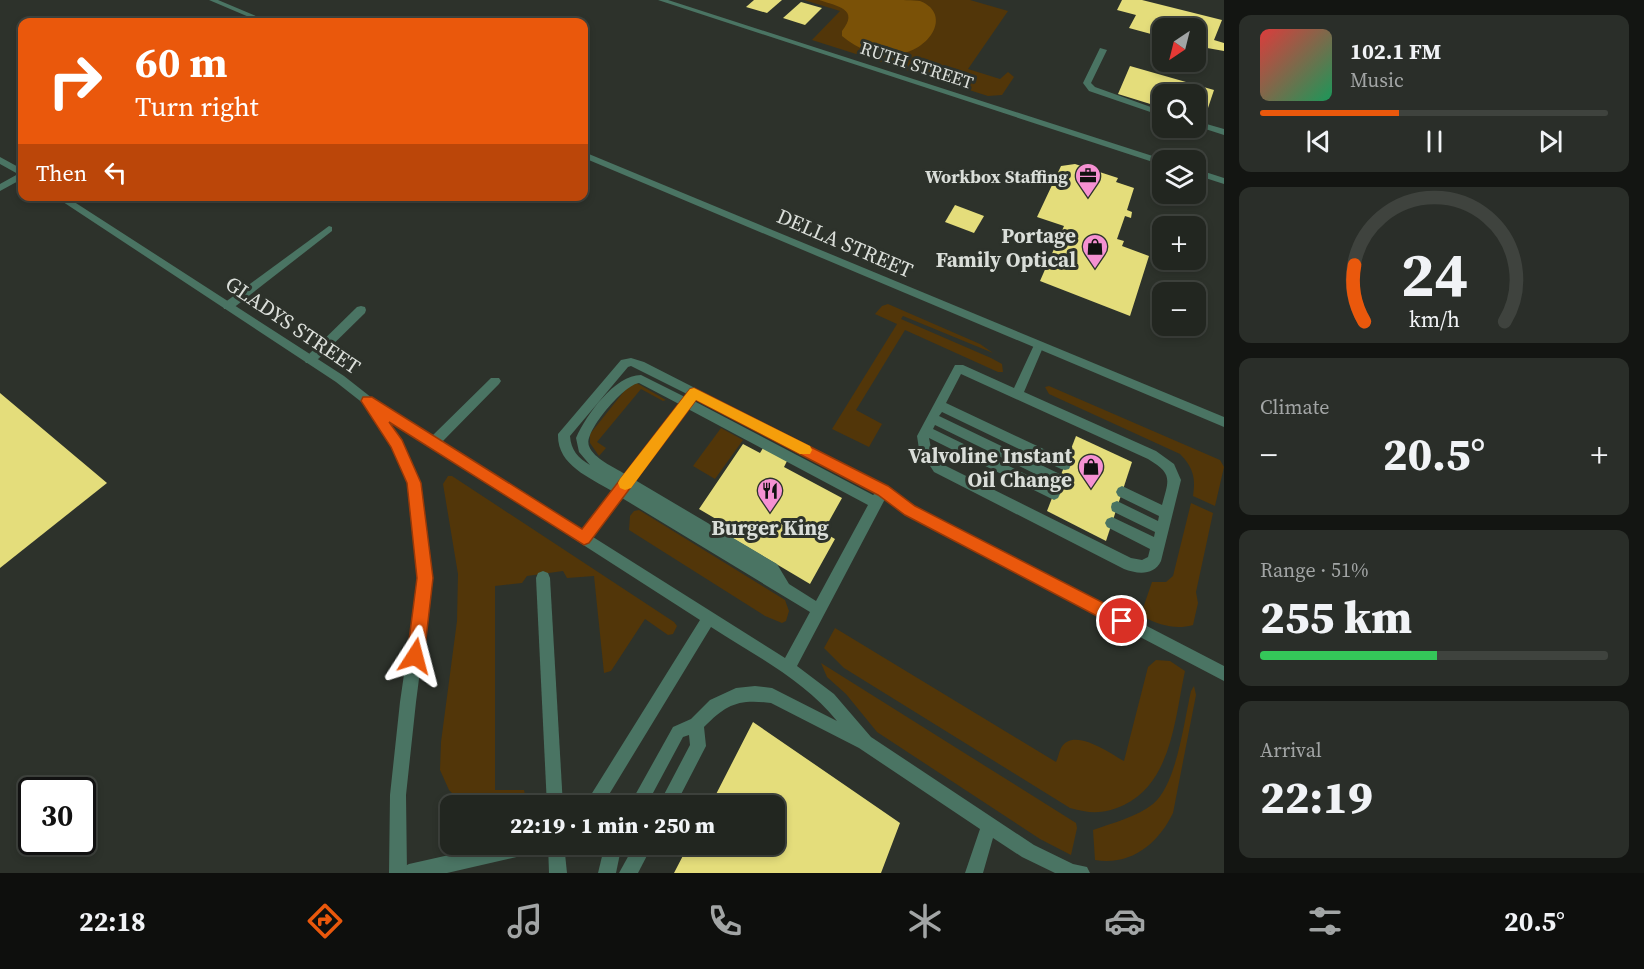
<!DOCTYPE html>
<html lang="en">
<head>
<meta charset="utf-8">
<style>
	:root { --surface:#222620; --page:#2a2e29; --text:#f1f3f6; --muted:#a2a5a5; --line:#3f433e; --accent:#ea580c }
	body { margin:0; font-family:"Source Serif 4",serif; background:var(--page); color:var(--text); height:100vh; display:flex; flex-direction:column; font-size:22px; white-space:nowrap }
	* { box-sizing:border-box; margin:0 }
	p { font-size:20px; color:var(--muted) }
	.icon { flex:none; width:33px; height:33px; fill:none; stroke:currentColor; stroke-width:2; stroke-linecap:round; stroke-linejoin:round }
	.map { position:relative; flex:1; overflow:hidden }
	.side { display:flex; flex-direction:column; gap:15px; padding:15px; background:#131512; width:420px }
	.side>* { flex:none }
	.guide { position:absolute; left:18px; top:18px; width:570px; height:183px; border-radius:12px; box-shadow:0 3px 9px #0003,0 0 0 2px var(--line); background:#ea580c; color:#fff; overflow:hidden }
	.needle { width:39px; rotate:215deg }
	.controls { position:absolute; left:1152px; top:18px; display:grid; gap:12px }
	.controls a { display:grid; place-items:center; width:54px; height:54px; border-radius:12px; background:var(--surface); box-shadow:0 3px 9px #0003,0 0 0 2px var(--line); font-size:30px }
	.speed { position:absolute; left:18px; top:777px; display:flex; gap:12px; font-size:30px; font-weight:700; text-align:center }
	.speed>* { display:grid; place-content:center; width:78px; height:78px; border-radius:50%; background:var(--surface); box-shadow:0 3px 9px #0003,0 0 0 2px var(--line); line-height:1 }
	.speed .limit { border:3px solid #111; border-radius:9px; background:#fff; color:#111 }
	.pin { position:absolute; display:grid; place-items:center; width:51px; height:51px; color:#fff; margin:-26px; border:3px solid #fff; border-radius:50%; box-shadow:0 2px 6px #0007 }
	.me { position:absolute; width:66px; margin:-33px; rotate:9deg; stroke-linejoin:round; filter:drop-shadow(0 0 4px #0008) }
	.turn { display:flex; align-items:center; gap:21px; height:126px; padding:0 18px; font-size:27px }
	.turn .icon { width:78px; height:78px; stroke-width:2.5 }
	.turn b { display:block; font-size:42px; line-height:51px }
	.then { display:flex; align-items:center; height:57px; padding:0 18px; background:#0003; gap:12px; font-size:22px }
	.big { font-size:45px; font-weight:800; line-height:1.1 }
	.side .card { flex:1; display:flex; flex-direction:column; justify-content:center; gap:9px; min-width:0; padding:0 21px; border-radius:12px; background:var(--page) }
	.side .dial { align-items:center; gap:0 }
	.dial svg { height:156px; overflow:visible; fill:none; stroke:var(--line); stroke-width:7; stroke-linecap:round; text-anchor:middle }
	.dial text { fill:var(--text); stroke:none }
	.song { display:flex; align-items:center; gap:18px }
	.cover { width:72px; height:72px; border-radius:9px; background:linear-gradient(135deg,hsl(0 70% 55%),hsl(150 70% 35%)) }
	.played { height:6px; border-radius:3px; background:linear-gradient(90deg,var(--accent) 40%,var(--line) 40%) }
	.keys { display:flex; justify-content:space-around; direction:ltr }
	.heat { display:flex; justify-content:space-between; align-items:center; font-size:33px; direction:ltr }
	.charge { height:9px; border-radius:4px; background:linear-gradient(90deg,#34c759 51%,var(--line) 0) }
	.trip { position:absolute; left:440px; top:795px; width:345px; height:60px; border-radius:12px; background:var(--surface); box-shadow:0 3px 9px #0003,0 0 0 2px var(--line); font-weight:800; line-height:60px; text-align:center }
	.menu { display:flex; height:96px; justify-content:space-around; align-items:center; background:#0e0f0d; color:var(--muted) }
	.menu .icon { width:42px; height:42px }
	.menu .current { color:var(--accent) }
	.menu b { font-size:27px; color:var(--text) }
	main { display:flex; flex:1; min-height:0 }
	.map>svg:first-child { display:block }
</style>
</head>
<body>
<main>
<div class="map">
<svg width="1224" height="873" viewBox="0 0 1224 873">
	<rect width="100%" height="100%" fill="#2d322b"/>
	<!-- green -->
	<g fill="#523609">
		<polygon points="804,0 970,0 1008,11 968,69 1000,79 1008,72 1014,77 1002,95 988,96 812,40 840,11"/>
		<polygon points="888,304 980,344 993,353 903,316 901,319 991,358 1002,364 1003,372 998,372 905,330 856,410 882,424 869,447 832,429 897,324 875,314 882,306"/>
		<polygon points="635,382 666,400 663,401 641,389 597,442 606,448 599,456 590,443 590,434 629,385"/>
		<path d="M1049,386L1220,460L1224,467L1215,506L1193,496C1196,478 1193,467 1180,454L1049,394L1045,387Z"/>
		<polygon points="721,428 743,440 715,479 693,466"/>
		<polygon points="448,476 452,476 674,622 677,626 673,634 668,635 645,619 611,671 604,673 594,576 567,578 563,571 527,576 522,583 495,586 495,790 524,790 525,795 517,805 464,805 449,790 440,770 441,742 457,621 458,574 443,484"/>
		<path d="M1191,503L1213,513L1196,592L1198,603L1193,625C1175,630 1160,625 1143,617L1141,614L1152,582H1166L1173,576Z"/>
		<polygon points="639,510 785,600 789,611 786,621 782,623 765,616 629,530 630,516 634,511"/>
		<path d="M835,628L1056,762C1058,758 1059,752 1061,748C1073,726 1111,754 1124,761L1148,667L1156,660L1170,661L1185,671C1175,717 1172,782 1124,805C1104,814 1091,814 1070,808L844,668L824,648Z"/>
		<polygon points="821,663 1076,823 1077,828 1071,855 1040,839 877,732 846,694 827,677"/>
		<path d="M1194,686L1196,695L1173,813C1158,844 1131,866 1095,860L1093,830C1112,823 1137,817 1153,804C1177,784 1184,721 1191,691Z"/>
	</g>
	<!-- forest -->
	<path fill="#7a5107" d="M819,0C843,0 868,0 893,0C901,0 913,0 920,1C966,19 904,88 842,36V31C860,9 837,6 819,0Z"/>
	<!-- building -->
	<g fill="#e4dd7b">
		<polygon points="754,0 782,0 767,13 746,7"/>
		<polygon points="1122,0 1142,0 1222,20 1214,40 1224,43 1224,51 1196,46 1196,28 1162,28 1162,37 1129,28 1136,15 1117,10"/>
		<polygon points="801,2 822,8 805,25 783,18"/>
		<polygon points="1130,66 1214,90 1204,120 1196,118 1196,94 1162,94 1162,112 1159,111 1160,107 1118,94"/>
		<polygon points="1075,164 1118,178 1116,182 1134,188 1127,210 1132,212 1131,218 1125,216 1117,239 1124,241 1122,246 1149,256 1130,316 1040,281 1064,226 1037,217 1061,166"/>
		<polygon points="955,205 984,216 974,233 945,222"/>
		<polygon points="0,393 107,483 0,568"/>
		<polygon points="1076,436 1132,462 1106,541 1047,511"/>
		<polygon points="743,444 760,453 763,448 787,461 784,467 842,498 823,532 835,539 810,584 712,526 716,519 699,509"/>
		<polygon points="753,722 900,823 881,873 674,873 689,844 774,844 774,806 710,806"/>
	</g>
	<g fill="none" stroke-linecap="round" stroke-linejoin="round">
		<!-- service -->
		<g fill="#4a7463" fill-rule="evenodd">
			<polygon points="1100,48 1107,50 1091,83 1095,87 1162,111 1162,116 1089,91 1083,83"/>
			<polygon points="1196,121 1224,129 1224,135 1196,126"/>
			<polygon points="329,226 332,227 332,231 232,309 224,309 223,306 224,303"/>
			<polygon points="361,306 365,307 366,310 365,313 314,363 306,363 304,360 306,357 357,307"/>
			<path d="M1039,341L1044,345L1024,392L1156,451L1174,464L1181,480L1161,561C1154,576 1137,574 1124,569L934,472L919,449L917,436L955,365H963L1014,388L1034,345ZM961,374L1148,459C1173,474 1169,479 1162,505L1122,486L1118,488L1116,492L1118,496L1159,516L1158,521L1117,501L1112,503L1111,507L1112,511L1155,532L1154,537L1112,517L1107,519L1105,523L1107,527L1150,549L1148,557L1142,560L1131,558L942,464L931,448L929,438L1050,498L1054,500L1058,498L1060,494L1058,490L933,429L935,425L1056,484L1060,485L1064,484L1066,480L1064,476L939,416L942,412L1061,469L1065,470L1069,469L1071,465L1069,461L946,403Z"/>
			<path d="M631,358L644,362L887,486L915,506L1224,666V681L905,514L885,499L797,666L834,694L871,737L1034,845L1073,864L1087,867L1090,873H1055L1022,857L993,838L983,873H965L980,829L859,748L771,703C738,699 727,704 704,727L706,746L675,806H658L690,745L689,735L683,737L646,806H629L673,727L691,719L710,700L736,688L755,686L772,688L837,721C804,680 754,655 711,627L602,806H584L700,620L364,404L362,401L364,398H372L432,436L491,378H499L501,381L499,384L442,442L582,530L612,491C589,477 557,465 558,434L621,360ZM631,366L687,394L685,397L641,375C615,375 586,415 576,438L579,452L590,465C578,458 571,450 570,436L628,367ZM639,383L679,404L625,474C614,467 594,459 589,446C583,432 625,384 639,383ZM695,399L876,493L873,495L694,401ZM688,409L868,505L816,601L789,584L777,564L635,480ZM622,498L810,612L785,658L593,537Z"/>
			<polygon points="543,571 548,573 550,578 563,806 547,806 536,578 538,573"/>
			<polygon points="498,844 546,844 544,850 538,852 447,873 400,873 403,867 409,864"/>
			<polygon points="548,844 564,844 567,873 549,873"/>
			<polygon points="605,844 622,844 616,873 598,873"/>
			<polygon points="635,844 653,844 638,873 619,873"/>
		</g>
		<!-- minor -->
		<g fill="#4a7463" fill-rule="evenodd">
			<polygon points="209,0 218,0 270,22 261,22"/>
			<polygon points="658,0 668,0 1165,160 1162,160 1162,165 1159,164"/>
			<polygon points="584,152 1224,417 1224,427 584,158"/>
			<polygon points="0,157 22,169 22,179 0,191 0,184 18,174 0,164"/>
			<polygon points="1196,169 1224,178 1224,184 1196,175"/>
			<polygon points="54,196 65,196 344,376 372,398 401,440 420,484 427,531 432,578 416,702 406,795 407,873 389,873 390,795 400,702 418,578 408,484 392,447 364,404 336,382"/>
		</g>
	</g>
	<!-- route -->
	<polygon fill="#ea580c" stroke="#983908" stroke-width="1.5" points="694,388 888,486 915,506 1127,615 1130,621 1127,626 1122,629 1116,626 905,515 878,495 696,400 589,543 584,545 389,422 402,440 421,483 433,578 424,656 421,662 415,664 409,662 407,656 417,578 407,483 391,447 361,401 363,397 372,397 582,529 690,389"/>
	<!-- slow -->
	<polygon fill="#f59e0b" points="694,388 810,446 812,450 810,454 800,454 696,400 631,488 625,490 620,488 618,483 620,479 690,389"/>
	<!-- icons -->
	<defs>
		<symbol id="office-pin" viewBox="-11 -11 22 30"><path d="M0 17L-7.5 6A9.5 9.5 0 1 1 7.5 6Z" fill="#f591d2" stroke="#2d322b"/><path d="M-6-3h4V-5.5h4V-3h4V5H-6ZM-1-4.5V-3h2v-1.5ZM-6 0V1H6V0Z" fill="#111"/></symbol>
		<symbol id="shop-pin" viewBox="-11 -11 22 30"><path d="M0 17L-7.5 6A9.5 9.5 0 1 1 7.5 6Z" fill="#f591d2" stroke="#2d322b"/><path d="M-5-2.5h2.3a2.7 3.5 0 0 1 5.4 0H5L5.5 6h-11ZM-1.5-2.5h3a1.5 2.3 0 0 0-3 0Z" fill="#111"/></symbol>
		<symbol id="restaurant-pin" viewBox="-11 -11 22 30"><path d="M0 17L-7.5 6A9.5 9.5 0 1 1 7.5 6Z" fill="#f591d2" stroke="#2d322b"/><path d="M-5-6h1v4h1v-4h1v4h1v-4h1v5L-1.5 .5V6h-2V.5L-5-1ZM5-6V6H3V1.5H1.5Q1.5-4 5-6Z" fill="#111"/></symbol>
	</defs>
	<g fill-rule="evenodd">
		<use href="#office-pin" x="1073" y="161" width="30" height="40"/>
		<use href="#shop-pin" x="1080" y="232" width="30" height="40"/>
		<use href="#shop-pin" x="1076" y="452" width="30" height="40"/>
		<use href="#restaurant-pin" x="755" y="476" width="30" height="40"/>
	</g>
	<g text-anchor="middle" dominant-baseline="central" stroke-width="6" stroke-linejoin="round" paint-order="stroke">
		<!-- far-street labels -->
		<g font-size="18" fill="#daded9" stroke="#2d322b">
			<text transform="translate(917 65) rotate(18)">RUTH STREET</text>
		</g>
		<!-- far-poi labels -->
		<g font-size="18" font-weight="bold" fill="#daded9" stroke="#2d322b" text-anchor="end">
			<text x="1068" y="176">Workbox Staffing</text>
		</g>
		<!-- poi labels -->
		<g font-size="21" font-weight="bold" fill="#daded9" stroke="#2d322b" text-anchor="end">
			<text x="1076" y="235">Portage<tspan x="1076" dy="24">Family Optical</tspan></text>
			<text x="1072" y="455">Valvoline Instant<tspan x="1072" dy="24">Oil Change</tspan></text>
			<text x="770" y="527" text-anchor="middle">Burger King</text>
		</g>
		<!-- street labels -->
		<g font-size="21" fill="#daded9" stroke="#2d322b">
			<text transform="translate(845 243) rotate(23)">DELLA STREET</text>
			<text transform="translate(293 325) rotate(34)">GLADYS STREET</text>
		</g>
	</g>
</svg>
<div class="controls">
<a><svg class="needle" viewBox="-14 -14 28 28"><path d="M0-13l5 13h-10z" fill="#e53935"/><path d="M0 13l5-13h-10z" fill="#a2a5a5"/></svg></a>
<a><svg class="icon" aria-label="search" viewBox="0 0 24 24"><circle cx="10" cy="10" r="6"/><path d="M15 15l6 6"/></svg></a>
<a><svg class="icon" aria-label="layers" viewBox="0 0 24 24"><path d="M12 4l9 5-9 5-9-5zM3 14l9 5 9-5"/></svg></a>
<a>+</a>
<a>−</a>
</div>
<div class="speed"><div class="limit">30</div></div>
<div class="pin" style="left:1122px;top:621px;background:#d93025"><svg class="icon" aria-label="arrive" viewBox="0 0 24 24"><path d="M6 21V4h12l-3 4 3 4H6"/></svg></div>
<svg class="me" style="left:415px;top:656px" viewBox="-20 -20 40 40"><path d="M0-17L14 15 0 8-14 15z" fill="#ea580c" stroke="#fff" stroke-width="4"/></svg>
<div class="trip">22:19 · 1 min · 250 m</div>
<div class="guide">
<div class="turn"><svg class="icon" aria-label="right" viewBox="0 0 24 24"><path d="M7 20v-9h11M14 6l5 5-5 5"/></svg><div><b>60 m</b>Turn right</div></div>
<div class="then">Then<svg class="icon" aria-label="left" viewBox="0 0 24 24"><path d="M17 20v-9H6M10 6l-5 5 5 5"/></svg></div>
</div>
</div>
<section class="side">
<div class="card">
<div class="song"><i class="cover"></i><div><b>102.1 FM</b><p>Music</p></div></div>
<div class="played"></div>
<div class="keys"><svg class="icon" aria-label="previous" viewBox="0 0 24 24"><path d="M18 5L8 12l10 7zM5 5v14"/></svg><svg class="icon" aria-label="pause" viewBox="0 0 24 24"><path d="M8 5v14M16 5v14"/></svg><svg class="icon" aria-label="next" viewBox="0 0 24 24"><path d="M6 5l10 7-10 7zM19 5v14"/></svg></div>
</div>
<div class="card dial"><svg viewBox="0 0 100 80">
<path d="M14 69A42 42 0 1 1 86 69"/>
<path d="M14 69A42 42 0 0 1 9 40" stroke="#ea580c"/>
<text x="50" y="56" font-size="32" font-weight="700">24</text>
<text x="50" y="72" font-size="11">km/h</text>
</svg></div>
<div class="card"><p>Climate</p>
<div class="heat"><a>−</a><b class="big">20.5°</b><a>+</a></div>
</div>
<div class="card"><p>Range · 51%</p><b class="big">255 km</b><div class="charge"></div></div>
<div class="card"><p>Arrival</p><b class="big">22:19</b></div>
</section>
</main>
<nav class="menu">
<b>22:18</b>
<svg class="icon current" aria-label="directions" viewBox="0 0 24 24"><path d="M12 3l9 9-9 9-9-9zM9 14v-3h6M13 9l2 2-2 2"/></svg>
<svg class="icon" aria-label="music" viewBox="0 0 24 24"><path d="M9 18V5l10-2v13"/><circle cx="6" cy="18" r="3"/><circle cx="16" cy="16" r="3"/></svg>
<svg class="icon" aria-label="phone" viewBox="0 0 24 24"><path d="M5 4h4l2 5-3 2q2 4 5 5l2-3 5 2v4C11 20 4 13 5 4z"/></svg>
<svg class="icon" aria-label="climate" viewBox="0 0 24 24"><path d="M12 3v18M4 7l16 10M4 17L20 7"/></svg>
<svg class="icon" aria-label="car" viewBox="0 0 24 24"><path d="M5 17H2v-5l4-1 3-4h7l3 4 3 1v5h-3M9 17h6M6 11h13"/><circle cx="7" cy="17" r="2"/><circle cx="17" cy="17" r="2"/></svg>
<svg class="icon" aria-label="filters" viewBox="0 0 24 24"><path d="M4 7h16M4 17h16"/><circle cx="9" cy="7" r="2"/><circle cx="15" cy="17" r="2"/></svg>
<b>20.5°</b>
</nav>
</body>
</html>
